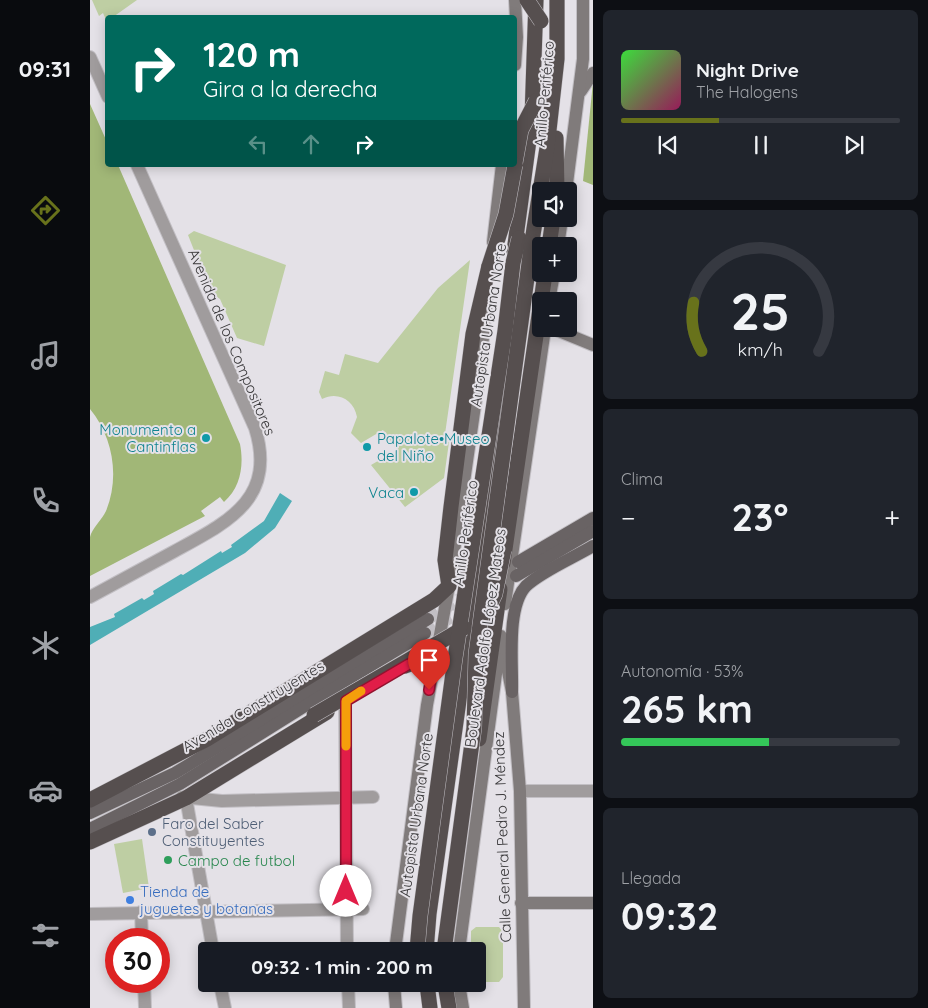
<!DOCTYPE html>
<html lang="es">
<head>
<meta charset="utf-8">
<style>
	:root { --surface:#171b24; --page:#20242c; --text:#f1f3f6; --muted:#9ea1a6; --line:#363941; --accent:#68721b }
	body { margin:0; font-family:Quicksand,sans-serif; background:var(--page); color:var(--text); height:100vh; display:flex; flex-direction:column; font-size:19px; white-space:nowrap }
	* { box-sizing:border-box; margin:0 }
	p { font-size:16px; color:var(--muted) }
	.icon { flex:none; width:28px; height:28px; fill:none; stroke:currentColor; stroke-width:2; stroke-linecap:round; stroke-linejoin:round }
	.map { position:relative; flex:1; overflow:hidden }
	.panel { display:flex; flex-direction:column; gap:10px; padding:10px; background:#0d0f14; width:335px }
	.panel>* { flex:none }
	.top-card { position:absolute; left:15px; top:15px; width:412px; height:152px; border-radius:5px; box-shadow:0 2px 12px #0003; background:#00695c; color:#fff; overflow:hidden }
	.fabs { position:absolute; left:442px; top:182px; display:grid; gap:10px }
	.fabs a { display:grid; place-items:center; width:45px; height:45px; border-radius:5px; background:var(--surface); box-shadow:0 2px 12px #0003; font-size:25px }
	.speed { position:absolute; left:15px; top:928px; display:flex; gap:10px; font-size:25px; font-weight:700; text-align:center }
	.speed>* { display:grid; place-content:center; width:65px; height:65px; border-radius:50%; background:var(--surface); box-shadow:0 2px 12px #0003; line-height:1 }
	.speed .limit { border:8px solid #d22; background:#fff; color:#111 }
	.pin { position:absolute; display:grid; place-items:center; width:42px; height:42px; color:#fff; margin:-51px -21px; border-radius:50% 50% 50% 0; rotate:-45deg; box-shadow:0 0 5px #0007 }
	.pin .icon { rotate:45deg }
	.me { position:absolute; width:55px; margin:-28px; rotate:0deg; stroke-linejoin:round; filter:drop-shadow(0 0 4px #0008) }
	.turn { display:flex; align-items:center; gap:18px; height:105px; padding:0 15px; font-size:22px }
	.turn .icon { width:65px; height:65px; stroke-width:2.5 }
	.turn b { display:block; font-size:35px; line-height:42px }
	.lanes { display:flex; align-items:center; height:48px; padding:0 15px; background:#0003; justify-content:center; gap:25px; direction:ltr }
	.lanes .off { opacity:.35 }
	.big { font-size:38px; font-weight:700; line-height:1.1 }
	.panel .widget { flex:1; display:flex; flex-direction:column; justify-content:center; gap:8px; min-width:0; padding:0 18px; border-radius:8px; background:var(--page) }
	.panel .dial { align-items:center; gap:0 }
	.dial svg { height:130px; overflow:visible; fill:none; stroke:var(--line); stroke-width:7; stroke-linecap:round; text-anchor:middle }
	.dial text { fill:var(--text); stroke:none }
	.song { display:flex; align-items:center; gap:15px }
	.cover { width:60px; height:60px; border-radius:8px; background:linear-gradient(135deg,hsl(120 70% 55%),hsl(330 70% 35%)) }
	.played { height:5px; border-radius:2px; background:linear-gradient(90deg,var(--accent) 35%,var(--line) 35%) }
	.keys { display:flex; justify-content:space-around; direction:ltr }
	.heat { display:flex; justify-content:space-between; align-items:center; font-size:28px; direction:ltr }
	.charge { height:8px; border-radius:4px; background:linear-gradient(90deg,#34c759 53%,var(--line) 0) }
	.trip { position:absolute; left:108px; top:942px; width:288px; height:50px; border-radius:5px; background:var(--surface); box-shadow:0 2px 12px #0003; font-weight:700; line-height:50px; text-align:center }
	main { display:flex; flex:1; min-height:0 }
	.menu { display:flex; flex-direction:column; width:90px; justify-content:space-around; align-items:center; background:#090b0e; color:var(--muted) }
	.menu .icon { width:35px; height:35px }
	.menu .selected { color:var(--accent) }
	.menu b { font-size:22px; color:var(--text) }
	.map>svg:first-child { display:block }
</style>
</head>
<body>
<main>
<nav class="menu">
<b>09:31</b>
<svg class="icon selected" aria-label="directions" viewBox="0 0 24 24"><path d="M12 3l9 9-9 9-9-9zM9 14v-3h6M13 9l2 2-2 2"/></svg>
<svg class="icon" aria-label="music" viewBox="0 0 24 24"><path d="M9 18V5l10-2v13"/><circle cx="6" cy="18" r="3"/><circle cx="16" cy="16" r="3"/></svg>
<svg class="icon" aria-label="phone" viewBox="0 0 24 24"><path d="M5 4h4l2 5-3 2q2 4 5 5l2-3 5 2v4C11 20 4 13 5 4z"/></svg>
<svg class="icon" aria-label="climate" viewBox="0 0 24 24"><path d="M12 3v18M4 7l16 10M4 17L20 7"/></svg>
<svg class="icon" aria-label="car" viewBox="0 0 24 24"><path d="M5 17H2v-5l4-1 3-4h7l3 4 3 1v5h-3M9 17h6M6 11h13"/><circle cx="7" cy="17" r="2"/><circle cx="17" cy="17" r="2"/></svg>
<svg class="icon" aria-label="filters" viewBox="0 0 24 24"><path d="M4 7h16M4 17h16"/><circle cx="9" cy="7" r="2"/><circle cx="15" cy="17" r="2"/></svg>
</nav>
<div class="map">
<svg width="503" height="1008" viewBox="0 0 503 1008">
	<rect width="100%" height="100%" fill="#e4e1e7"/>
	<!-- green -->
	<g fill="#becea3">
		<polygon points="2,0 47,0 23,17 18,18 17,22 13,13 9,16"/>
		<polygon points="104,231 196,265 174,346 147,338 130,299 121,293 98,235"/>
		<path d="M380,260L355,434L360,435L354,478L315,507L281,465L307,450L293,430L271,443L261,433L267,417C264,400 248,391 232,399L229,392L235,371L249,375L255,354L288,363L348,288Z"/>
		<polygon points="52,839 59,888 33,893 24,844"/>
		<polygon points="386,927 409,927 413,932 413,977 409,982 386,982 386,951 381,951 381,931"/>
	</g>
	<!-- forest -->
	<g fill="#a1b777">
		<polygon points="503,82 503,185 493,181"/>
		<path d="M0,104L17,142L18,165H28L150,444C154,465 151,487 134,502L130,497L111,511L115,516L0,576C0,564 0,548 0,537C2,528 12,520 16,511C30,477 23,437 0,409Z"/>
	</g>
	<!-- water -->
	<polygon fill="#4faeb6" points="190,493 202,501 185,528 155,553 0,645 0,627 25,617 24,614 52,598 54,600 64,594 63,591 91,574 93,575 131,551 132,553 142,547 141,545 174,521"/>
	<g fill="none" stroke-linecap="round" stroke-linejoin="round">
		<!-- primary-tunnel -->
		<g stroke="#c2bfc4" stroke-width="12" stroke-dasharray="12 6" stroke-linecap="butt">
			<polyline points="338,619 379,593"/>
			<polyline points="335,633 378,607"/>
		</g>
		<defs>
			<g id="street">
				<polyline points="0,57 18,97"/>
				<path d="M0,597C28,582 57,566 85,551C138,522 187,499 165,428L47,165"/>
				<polyline points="255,701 257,951"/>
				<polyline points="430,791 503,791"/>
				<polyline points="92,797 132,801 283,797"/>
				<polyline points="96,798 123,951"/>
				<polyline points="51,912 52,939"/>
				<polyline points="0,914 273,909"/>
				<polyline points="54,981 55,1008"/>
				<polyline points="130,984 135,1008"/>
				<polyline points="258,984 259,1008"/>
			</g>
			<g id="secondary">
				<polyline points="425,0 427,37 425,65"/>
				<polyline points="491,91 503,73"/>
				<polyline points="476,191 493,59 493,0"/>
				<polyline points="403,242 412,165"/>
				<polyline points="468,246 472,219"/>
				<polyline points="459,301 464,274"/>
				<polyline points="464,329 503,345"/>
				<polyline points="415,604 455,329"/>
				<polyline points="411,636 422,692 430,791 434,1008"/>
				<polyline points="431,903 503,903"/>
				<polyline points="305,951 337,705 359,586 389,378 397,297"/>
				<polyline points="369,951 408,659"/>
				<polyline points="304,984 306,1008"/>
				<polyline points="369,984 373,1008"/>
			</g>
			<g id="primary">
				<polyline points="428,562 503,518"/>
				<polyline points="426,576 503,531"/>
				<path d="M422,692C423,664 416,607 436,586C452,571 483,558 503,546"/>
				<polyline points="0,813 85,773 338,619"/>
				<polyline points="0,829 90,784 247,686 335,633"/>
			</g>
			<g id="highway">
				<polyline points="466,138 467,191"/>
				<polyline points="442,241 457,148 467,59 467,0"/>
				<polyline points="459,246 463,219"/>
				<polyline points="424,252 442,118 446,0"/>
				<polyline points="413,563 455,274"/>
				<polyline points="315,666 331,660 344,661"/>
				<polyline points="389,739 410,589"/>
				<polyline points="0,800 117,739 344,600 359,586 355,560 361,507 383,334 399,266"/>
				<polyline points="0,842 96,798 237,712"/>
				<polyline points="336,951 339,914 412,395"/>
				<polyline points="337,984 340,1008"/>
				<polyline points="355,984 359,1008"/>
			</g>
		</defs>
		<!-- street casing -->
		<use href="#street" stroke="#c2bfc4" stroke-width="14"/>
		<!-- secondary casing -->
		<use href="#secondary" stroke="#c2bfc4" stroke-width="14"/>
		<!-- primary casing -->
		<use href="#primary" stroke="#c2bfc4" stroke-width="14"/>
		<!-- highway casing -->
		<use href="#highway" stroke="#c2bfc4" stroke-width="16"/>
		<!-- street -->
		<use href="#street" stroke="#a09c9d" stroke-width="12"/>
		<!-- secondary -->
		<use href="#secondary" stroke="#807b7b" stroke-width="12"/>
		<!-- primary -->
		<use href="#primary" stroke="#696364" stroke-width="12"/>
		<!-- highway -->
		<use href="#highway" stroke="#564f4f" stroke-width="15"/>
		<defs>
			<g id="highway-bridge">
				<polyline points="437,0 451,21"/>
				<polyline points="425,163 431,130 446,101"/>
				<polyline points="399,266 416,214 425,165"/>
				<polyline points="397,611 405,594 414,550"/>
				<polyline points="224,715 374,628"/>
				<polyline points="327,951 330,916 365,658 415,331 423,263 429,238"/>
				<polyline points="354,951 384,728 386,654 442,241"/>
			</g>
		</defs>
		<!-- highway-bridge casing -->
		<use href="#highway-bridge" stroke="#c2bfc4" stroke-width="16" stroke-linecap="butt"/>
		<!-- highway-bridge -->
		<use href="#highway-bridge" stroke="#564f4f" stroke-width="15"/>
	</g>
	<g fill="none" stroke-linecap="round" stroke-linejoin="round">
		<defs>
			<polyline id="route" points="256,891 256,701 319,664 331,660 344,661 339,690"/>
		</defs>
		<!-- route casing -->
		<use href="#route" stroke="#92132f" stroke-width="12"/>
		<!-- route -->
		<use href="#route" stroke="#e11d48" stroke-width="9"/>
		<!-- slow -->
		<polyline stroke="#f59e0b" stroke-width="9" points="256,746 256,701 271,691"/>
	</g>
	<!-- markers -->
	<g fill="#0f9aa8" stroke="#e4e1e7" stroke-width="2">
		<circle cx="116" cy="438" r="5"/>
		<circle cx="277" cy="447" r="5"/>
		<circle cx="324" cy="492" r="5"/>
	</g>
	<circle fill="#5c6f8a" stroke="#e4e1e7" stroke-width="2" cx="62" cy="832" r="5"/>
	<circle fill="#2e9e5b" stroke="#e4e1e7" stroke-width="2" cx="78" cy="860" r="5"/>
	<circle fill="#3f7fe0" stroke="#e4e1e7" stroke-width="2" cx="40" cy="900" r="5"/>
	<g text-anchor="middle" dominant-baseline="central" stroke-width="4" stroke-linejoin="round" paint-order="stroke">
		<!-- street labels -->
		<g font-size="15" fill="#383739" stroke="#e4e1e7">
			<text transform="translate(454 94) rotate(-85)">Anillo Periférico</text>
			<text transform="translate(398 325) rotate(-81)">Autopista Urbana Norte</text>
			<text transform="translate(142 342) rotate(67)">Avenida de los Compositores</text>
			<text transform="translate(375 533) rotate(-82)">Anillo Periférico</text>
			<text transform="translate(395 638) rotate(-82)">Boulevard Adolfo López Mateos</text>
			<text transform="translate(163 706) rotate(-31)">Avenida Constituyentes</text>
			<text transform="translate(326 815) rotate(-82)">Autopista Urbana Norte</text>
			<text transform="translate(412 837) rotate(-92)">Calle General Pedro J. Méndez</text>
		</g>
		<!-- culture labels -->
		<g font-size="15" fill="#0d838f" stroke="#e4e1e7" text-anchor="end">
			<text x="106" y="429">Monumento a<tspan x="106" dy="17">Cantinflas</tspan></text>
			<text x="287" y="438" text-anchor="start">Papalote•Museo<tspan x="287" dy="17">del Niño</tspan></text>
			<text x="314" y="492">Vaca</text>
		</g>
		<!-- service labels -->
		<g font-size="15" fill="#4e5e75" stroke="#e4e1e7" text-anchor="start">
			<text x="72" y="823">Faro del Saber<tspan x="72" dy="17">Constituyentes</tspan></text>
		</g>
		<!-- leisure labels -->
		<g font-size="15" fill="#27864d" stroke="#e4e1e7" text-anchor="start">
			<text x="88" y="860">Campo de futbol</text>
		</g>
		<!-- shop labels -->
		<g font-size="15" fill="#366cbe" stroke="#e4e1e7" text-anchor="start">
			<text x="50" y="891">Tienda de<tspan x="50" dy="17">juguetes y botanas</tspan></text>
		</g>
	</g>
</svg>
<div class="fabs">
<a><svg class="icon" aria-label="sound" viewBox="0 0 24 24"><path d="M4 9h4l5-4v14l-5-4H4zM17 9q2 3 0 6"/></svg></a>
<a>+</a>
<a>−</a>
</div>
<div class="speed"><div class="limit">30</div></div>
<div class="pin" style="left:339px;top:690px;background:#d93025"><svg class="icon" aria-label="arrive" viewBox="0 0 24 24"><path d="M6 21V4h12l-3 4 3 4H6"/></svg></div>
<svg class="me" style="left:256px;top:891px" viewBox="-20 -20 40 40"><circle r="19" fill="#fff"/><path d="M0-13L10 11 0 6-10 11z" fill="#e11d48"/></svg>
<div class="trip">09:32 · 1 min · 200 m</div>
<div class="top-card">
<div class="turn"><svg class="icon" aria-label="right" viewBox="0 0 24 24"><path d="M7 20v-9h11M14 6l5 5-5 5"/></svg><div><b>120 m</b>Gira a la derecha</div></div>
<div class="lanes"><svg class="icon off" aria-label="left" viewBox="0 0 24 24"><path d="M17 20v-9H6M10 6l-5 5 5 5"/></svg><svg class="icon off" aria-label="ahead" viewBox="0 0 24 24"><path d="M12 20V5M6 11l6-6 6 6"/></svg><svg class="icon" aria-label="right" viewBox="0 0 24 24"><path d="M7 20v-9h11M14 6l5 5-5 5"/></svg></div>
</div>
</div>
<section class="panel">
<div class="widget">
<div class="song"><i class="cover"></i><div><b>Night Drive</b><p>The Halogens</p></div></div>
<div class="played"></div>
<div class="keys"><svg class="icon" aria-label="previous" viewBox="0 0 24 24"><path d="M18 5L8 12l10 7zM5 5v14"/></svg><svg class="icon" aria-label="pause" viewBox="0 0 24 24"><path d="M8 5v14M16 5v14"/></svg><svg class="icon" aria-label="next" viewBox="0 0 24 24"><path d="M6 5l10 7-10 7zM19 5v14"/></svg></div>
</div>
<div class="widget dial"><svg viewBox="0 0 100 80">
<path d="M14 69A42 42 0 1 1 86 69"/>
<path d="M14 69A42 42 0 0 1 9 39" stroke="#68721b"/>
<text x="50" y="56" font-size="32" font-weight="700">25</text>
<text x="50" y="72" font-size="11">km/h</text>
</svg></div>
<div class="widget"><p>Clima</p>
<div class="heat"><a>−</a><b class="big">23°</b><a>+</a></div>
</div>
<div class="widget"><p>Autonomía · 53%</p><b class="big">265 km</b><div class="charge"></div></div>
<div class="widget"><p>Llegada</p><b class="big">09:32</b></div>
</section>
</main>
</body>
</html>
